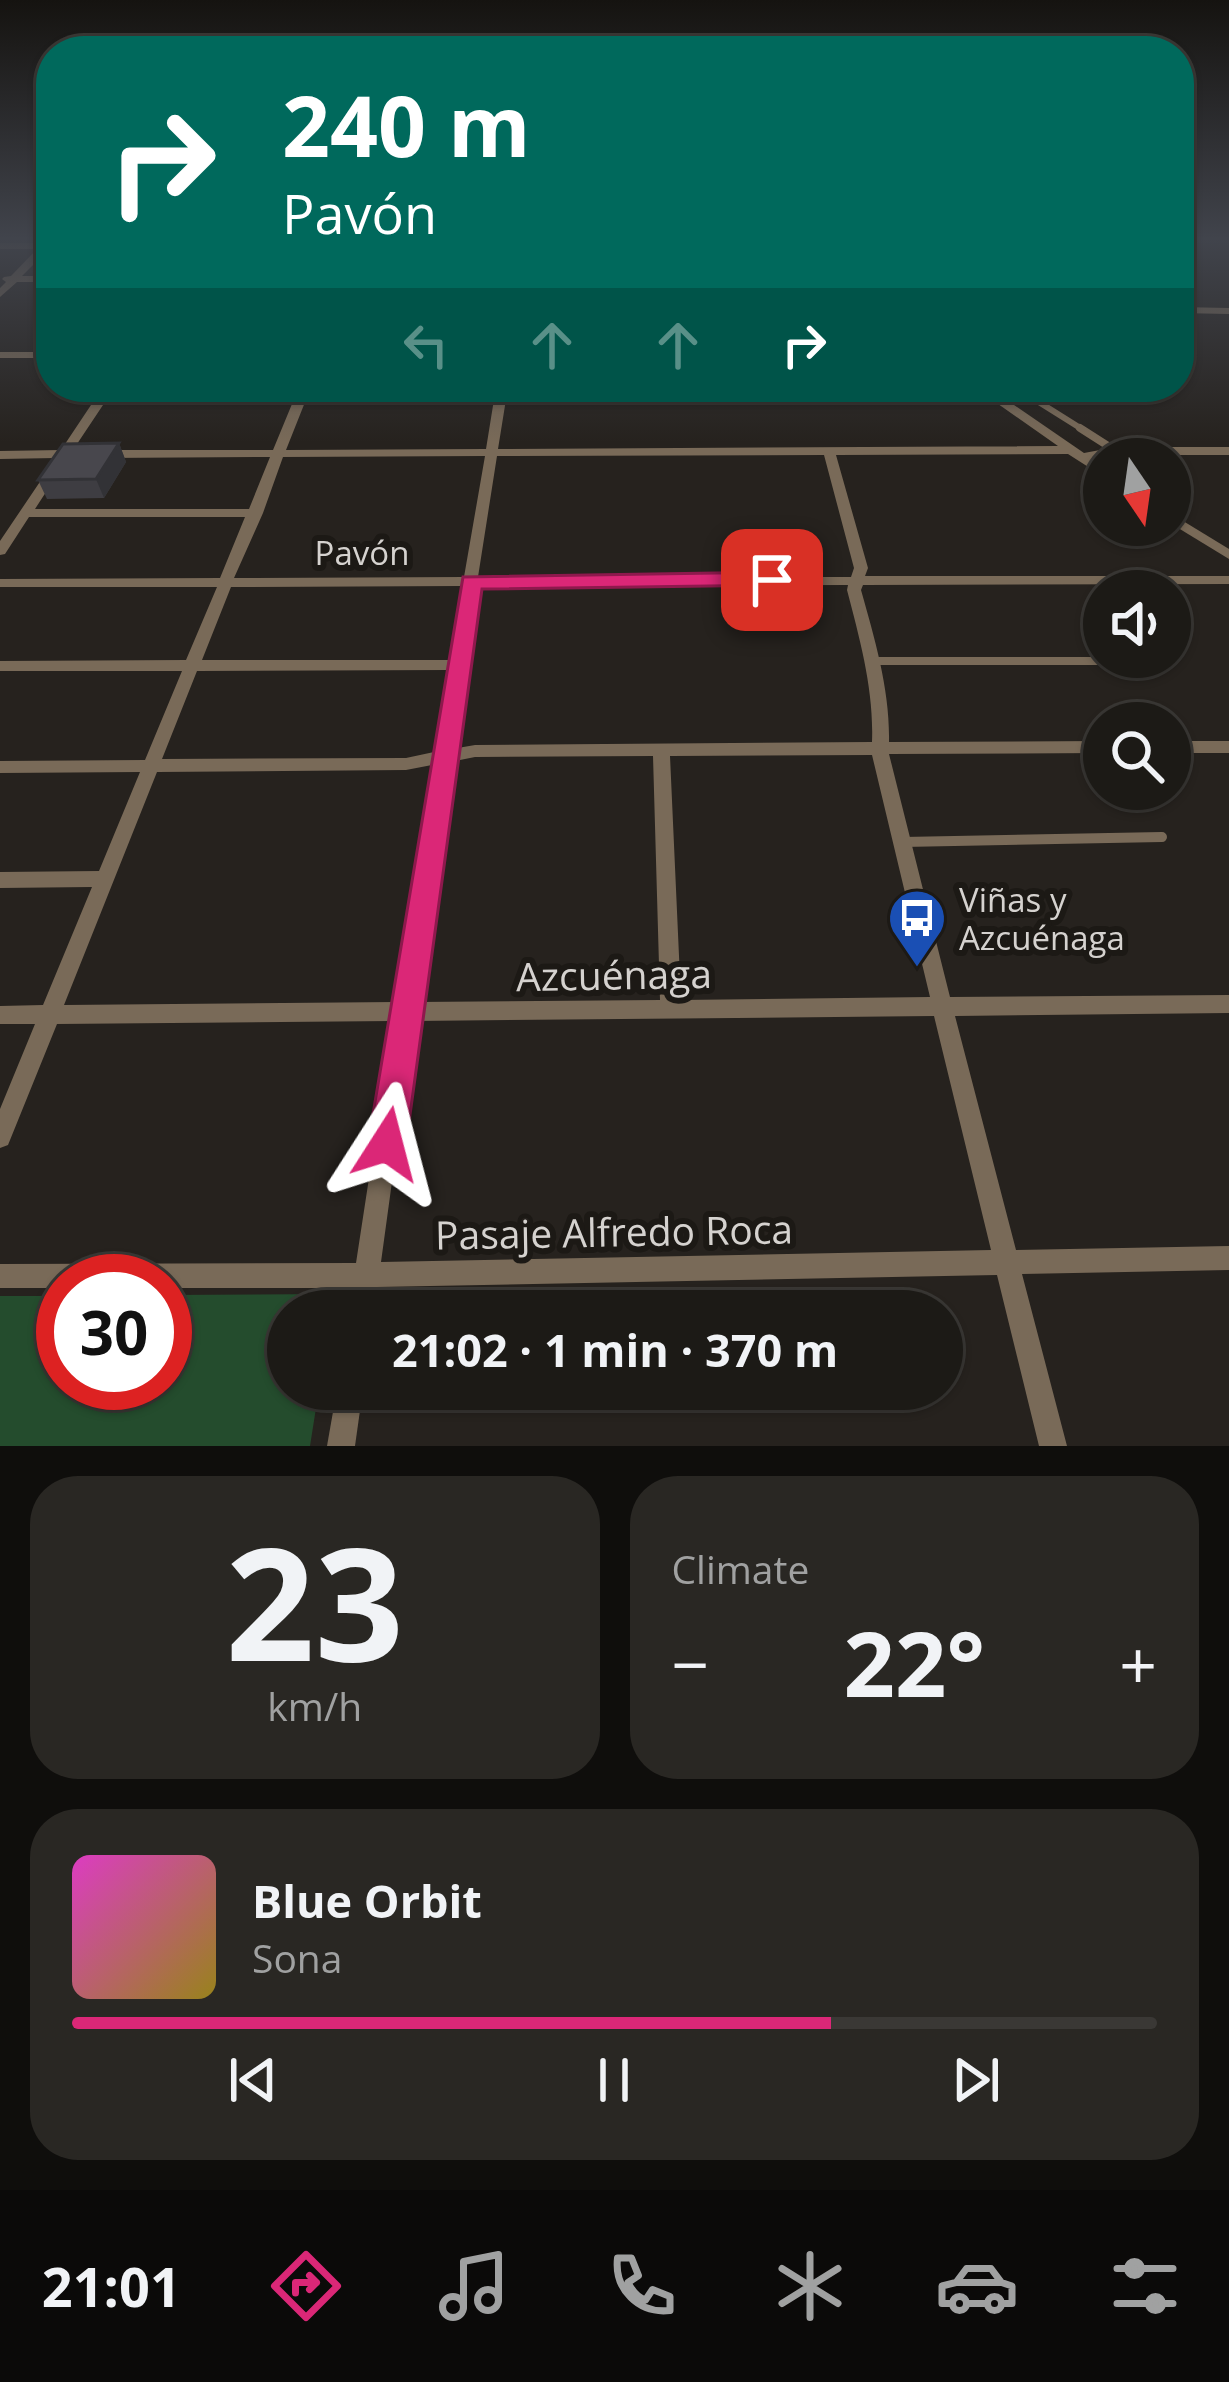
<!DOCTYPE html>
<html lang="en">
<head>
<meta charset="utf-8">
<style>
	:root { --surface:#1c1a16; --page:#292723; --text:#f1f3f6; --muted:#a0a1a1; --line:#3a3835; --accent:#db2777 }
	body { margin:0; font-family:"Open Sans",sans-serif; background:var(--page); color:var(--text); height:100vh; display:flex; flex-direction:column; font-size:45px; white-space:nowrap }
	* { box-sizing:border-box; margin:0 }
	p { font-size:39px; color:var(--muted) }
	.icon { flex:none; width:66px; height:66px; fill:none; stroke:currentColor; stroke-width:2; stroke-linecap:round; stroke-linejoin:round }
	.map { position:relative; height:1446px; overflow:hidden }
	.drawer { display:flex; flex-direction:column; gap:30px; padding:30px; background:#0f0e0c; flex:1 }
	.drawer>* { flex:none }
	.guide { position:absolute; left:36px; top:36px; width:1158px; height:366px; border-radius:48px; box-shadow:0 3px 9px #0004,0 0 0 3px var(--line); background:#00695c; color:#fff; overflow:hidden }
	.needle { width:78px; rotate:167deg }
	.controls { position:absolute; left:1083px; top:438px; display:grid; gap:24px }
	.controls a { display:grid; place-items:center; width:108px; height:108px; border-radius:50%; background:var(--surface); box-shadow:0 3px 9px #0004,0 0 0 3px var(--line); font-size:60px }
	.speed { position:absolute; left:36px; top:1254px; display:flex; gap:24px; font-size:60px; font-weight:700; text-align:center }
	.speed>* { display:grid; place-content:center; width:156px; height:156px; border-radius:50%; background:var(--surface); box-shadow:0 3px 9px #0004,0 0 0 3px var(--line); line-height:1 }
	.speed .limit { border:18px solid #d22; background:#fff; color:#111 }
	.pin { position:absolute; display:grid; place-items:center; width:102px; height:102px; color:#fff; margin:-51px; border-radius:24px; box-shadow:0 6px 18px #0006 }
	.me { position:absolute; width:132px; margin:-66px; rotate:9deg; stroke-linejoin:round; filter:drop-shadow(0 0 9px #0008) }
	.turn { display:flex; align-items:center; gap:42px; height:252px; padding:0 48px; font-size:54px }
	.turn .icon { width:156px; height:156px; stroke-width:2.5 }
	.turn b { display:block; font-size:84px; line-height:102px }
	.lanes { display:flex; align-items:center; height:114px; padding:0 48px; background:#0003; justify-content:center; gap:60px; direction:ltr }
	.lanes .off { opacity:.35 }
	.big { font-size:90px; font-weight:700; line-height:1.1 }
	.drawer .widget { flex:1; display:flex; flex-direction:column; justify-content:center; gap:18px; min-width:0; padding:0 42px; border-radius:48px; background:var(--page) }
	.drawer .dial { align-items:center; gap:0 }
	.dial b { font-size:156px; line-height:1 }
	.song { display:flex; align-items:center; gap:36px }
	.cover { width:144px; height:144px; border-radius:18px; background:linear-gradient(135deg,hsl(310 70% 55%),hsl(50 70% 35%)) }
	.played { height:12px; border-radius:6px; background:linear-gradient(90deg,var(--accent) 70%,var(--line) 70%) }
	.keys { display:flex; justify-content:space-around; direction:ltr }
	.heat { display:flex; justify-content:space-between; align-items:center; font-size:66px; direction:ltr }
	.drawer .tiles { flex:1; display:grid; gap:30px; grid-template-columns:1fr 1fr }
	.widget:last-child { grid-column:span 2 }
	.trip { position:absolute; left:267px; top:1290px; width:696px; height:120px; border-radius:60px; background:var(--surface); box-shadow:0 3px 9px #0004,0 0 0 3px var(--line); font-weight:700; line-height:120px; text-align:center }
	.tabs { display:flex; height:192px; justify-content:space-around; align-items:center; background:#0b0a09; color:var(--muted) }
	.tabs .icon { width:84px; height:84px }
	.tabs .active { color:var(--accent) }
	.tabs b { font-size:54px; color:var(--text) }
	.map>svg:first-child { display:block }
</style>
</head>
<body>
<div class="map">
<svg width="1229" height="1446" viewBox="0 0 1229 1446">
	<rect width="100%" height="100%" fill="#26221e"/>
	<!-- green -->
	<polygon fill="#244c2d" points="334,1294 331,1311 288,1311 288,1389 319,1389 310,1446 0,1446 0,1296 63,1296 63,1383 165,1383 165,1295"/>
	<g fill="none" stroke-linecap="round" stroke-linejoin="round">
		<!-- service-far2 -->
		<polyline stroke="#796a58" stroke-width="6" points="1015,387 1085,431"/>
		<!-- service-far1 -->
		<g stroke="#796a58" stroke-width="8">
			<polyline points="1080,428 1116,451"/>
			<polyline points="873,661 1098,661"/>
		</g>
		<!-- service -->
		<polyline stroke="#796a58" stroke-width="10" points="903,842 1162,837"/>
		<!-- minor -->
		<g fill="#796a58" fill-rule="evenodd">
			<polygon points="45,240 51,240 51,247 22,276 51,276 51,282 17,282 0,297 0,288 6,282 2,279 4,277 11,276 37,249 0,249 0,243 42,243"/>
			<polygon points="1179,307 1229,308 1229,314 1179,313"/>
			<rect x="0" y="352" width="51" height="6"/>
			<path d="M103,387H115L73,450L83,454L81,457L68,458L35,509H249L270,457L103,458L97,454L103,450H273L299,387H311L286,450L486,449L496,387H508L498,449L1058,446L974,387H988L1084,453L1116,447H1229V455H1116L1092,459L1104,467V477L1068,454L836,455L868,568L865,576H1229V584L863,585L861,590C875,640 890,690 889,742L1104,741V753L889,754L950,997L1229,995V1013L955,1016L1016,1250L1229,1246V1270L1022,1274L1067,1446H1039L997,1275L377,1287L374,1311H348L352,1288H165V1281H63V1288H0V1264L356,1263L393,1021L57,1024L8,1145L0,1148V1109L35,1024H0V1006L43,1005L92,887L0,888V872L99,871L140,772L0,773V761L145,760L182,671H0V661L186,660L217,587H0V579L220,578L245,517H29L5,554L0,555V541L56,458L0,459V451L61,450ZM824,455L854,568L851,577H478L497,456ZM485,456L464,577L234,578L263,513L283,457ZM848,585L847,590C860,640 874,690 872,742L475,745L452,749L477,586ZM462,586L450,660H202L231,587ZM448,670L434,752L406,758L162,759L197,671ZM872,755L930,997L681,1000L670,756ZM653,756L660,1000L417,1002L450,762L475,757ZM432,765L396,1002L64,1005L157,772L406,770ZM934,1016L991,1250L381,1262L414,1021Z"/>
			<polygon points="1170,513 1229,549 1229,559 1170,523"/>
			<rect x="1170" y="741" width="59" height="12"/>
			<polygon points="337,1389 363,1389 355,1446 327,1446"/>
		</g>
	</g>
	<!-- wall -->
	<polygon fill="#3e3d42" points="119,443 126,462 104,498 47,499 38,480"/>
	<!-- shaded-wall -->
	<polygon fill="#323236" points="119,443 126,462 104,498 96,479"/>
	<!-- building -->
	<polygon fill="#48474d" stroke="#323236" stroke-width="3" points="119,443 96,479 38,480 63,444"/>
	<!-- sky -->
	<linearGradient id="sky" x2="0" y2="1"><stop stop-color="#151310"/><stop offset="0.54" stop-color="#41444c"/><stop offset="1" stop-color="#41444c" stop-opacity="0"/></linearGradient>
	<rect width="1229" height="442" fill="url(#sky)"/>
	<!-- route -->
	<polygon fill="#db2777" stroke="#8e194d" stroke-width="3" points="772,572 784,580 781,585 482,589 406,1144 400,1157 387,1163 373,1157 368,1144 463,577"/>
	<!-- icons -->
	<defs>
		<symbol id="bus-pin" viewBox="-11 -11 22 30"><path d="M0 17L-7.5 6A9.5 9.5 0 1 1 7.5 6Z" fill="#1a4fb4" stroke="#1c1915"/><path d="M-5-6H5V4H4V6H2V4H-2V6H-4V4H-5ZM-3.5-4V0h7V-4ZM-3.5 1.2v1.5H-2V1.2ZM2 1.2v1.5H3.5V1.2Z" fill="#fff"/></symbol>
	</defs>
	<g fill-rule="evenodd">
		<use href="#bus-pin" x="884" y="885" width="66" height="90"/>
	</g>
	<g text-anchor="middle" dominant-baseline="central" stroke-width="12" stroke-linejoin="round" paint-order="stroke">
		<!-- street labels -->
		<g font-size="33" fill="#d5d2cf" stroke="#1c1915">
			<text x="362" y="552">Pavón</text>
		</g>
		<!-- poi labels -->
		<g font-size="33" fill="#d5d2cf" stroke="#1c1915" text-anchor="start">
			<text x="959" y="899">Viñas y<tspan x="959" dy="38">Azcuénaga</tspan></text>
		</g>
		<!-- near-street labels -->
		<g font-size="39" fill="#d5d2cf" stroke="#1c1915">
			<text transform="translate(614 974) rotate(-1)">Azcuénaga</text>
			<text transform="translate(614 1231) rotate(-1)">Pasaje Alfredo Roca</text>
		</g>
	</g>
</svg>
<div class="controls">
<a><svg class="needle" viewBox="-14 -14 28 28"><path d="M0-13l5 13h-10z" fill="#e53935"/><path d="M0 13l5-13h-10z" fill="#a0a1a1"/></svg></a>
<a><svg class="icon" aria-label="sound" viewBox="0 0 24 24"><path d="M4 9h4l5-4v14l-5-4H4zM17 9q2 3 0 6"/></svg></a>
<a><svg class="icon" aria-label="search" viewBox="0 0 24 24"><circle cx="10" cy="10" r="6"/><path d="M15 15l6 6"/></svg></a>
</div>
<div class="speed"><div class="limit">30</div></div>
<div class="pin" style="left:772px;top:580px;background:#d93025"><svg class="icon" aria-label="arrive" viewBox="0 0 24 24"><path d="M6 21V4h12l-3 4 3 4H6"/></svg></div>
<svg class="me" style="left:387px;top:1144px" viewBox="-20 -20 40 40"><path d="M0-17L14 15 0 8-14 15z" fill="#db2777" stroke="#fff" stroke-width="4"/></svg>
<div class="trip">21:02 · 1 min · 370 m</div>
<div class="guide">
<div class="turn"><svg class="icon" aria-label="right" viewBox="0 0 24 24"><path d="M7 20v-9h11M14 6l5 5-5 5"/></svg><div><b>240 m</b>Pavón</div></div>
<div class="lanes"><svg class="icon off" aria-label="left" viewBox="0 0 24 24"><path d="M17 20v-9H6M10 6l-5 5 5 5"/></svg><svg class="icon off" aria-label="ahead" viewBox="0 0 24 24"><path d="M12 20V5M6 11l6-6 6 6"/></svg><svg class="icon off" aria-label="ahead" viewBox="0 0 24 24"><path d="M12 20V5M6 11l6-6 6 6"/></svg><svg class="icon" aria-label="right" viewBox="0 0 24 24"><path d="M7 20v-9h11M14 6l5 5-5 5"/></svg></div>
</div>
</div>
<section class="drawer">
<div class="tiles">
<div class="widget dial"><b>23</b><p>km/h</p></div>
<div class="widget"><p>Climate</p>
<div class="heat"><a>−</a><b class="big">22°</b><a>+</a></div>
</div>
<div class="widget">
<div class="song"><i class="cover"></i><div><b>Blue Orbit</b><p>Sona</p></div></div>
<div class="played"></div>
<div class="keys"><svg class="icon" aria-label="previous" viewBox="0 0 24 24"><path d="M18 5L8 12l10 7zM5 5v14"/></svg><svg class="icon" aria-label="pause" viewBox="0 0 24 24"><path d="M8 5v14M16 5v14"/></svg><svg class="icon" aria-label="next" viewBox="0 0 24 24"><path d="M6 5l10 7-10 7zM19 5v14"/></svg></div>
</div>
</div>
</section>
<nav class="tabs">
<b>21:01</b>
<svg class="icon active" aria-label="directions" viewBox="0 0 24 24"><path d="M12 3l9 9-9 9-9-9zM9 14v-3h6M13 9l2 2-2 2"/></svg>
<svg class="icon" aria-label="music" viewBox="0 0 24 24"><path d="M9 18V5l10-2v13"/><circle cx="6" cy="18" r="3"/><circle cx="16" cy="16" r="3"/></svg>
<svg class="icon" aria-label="phone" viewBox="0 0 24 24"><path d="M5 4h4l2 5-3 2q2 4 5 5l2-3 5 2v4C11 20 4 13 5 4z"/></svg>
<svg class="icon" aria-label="climate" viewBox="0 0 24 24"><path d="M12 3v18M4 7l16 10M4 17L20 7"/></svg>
<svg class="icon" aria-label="car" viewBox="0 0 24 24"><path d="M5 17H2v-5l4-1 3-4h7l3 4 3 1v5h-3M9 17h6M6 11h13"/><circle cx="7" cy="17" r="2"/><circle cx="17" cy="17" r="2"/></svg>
<svg class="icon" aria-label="filters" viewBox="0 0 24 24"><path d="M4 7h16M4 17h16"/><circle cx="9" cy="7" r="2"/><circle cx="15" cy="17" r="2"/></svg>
</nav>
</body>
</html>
